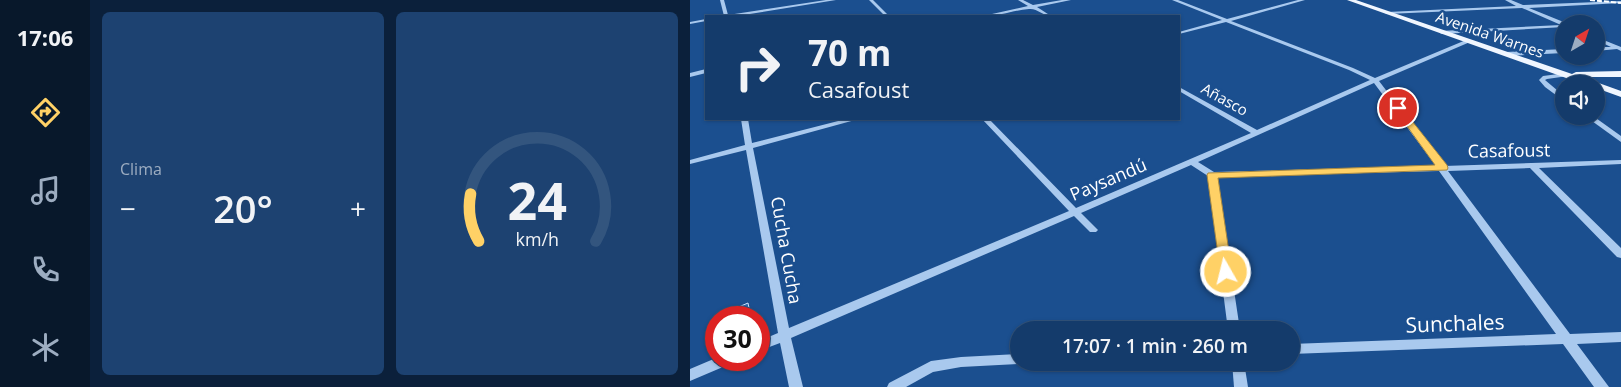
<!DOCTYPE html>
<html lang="es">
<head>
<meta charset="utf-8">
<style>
	:root { --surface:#143b6b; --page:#1d4271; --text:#f1f3f6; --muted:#9dadc1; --line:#33557e; --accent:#ffd166 }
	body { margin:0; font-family:"Open Sans",sans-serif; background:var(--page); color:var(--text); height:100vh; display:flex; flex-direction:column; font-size:19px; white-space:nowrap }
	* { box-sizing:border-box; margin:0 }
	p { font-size:16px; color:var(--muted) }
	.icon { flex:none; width:28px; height:28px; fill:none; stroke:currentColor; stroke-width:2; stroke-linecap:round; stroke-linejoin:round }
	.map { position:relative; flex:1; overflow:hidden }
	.side { display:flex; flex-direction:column; gap:12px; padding:12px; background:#0b203b; width:600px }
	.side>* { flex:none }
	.top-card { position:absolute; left:15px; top:15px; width:475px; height:105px; border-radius:0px; box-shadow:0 1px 4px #0004,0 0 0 1px var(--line); background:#143b6b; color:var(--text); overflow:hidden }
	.needle { width:32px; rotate:39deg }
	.buttons { position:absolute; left:865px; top:15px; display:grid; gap:10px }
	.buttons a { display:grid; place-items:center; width:50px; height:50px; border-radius:50%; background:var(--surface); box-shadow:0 1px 4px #0004,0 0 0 1px var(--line); font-size:25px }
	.speed { position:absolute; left:15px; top:306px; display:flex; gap:10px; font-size:25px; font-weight:700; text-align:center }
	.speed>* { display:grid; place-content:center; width:65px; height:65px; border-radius:50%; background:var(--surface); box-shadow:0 1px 4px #0004,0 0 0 1px var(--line); line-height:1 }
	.speed .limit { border:8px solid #d22; background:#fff; color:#111 }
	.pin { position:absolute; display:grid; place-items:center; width:42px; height:42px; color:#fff; margin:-21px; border:2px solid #fff; border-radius:50%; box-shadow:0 1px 5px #0007 }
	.me { position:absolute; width:55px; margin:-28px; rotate:352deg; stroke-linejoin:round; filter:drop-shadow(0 0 4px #0008) }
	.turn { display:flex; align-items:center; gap:18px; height:105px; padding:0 20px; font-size:22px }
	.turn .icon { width:65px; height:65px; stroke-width:2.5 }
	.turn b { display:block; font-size:35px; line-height:42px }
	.big { font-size:38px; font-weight:600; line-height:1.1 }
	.side .widget { flex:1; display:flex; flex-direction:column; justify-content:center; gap:8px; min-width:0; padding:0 18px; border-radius:8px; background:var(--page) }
	.side .dial { align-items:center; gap:0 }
	.dial svg { height:130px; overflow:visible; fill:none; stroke:var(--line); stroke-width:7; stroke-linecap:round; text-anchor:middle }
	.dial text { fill:var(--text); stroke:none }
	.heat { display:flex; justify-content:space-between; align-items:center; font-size:28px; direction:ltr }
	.side .tiles { flex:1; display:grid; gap:12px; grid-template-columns:repeat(2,1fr) }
	.trip { position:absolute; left:320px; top:321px; width:290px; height:50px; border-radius:25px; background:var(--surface); box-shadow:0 1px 4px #0004,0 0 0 1px var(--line); font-weight:600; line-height:50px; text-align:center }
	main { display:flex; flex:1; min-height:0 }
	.tabs { display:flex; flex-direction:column; width:90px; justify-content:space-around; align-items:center; background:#08182b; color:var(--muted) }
	.tabs .icon { width:35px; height:35px }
	.tabs .selected { color:var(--accent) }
	.tabs b { font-size:22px; color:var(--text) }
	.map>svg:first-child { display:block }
</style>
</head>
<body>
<main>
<nav class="tabs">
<b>17:06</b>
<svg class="icon selected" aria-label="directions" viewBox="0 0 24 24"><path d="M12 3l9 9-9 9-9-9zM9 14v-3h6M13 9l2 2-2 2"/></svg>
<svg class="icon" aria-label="music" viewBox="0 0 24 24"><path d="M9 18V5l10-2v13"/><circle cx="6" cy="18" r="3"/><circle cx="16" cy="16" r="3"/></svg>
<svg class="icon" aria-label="phone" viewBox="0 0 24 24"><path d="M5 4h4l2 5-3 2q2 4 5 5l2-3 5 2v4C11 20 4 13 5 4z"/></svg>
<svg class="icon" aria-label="climate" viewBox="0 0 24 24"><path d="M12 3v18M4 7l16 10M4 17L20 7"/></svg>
</nav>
<section class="side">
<div class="tiles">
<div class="widget"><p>Clima</p>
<div class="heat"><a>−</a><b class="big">20°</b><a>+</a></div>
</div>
<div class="widget dial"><svg viewBox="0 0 100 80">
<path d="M14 69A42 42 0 1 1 86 69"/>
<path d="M14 69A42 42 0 0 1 9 40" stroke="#ffd166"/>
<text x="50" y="56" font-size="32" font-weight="700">24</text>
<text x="50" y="72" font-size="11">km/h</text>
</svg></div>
</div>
</section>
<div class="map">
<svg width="931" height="387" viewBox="0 0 931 387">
	<rect width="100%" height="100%" fill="#1b4f8f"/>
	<!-- building -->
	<polygon fill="#2a66ad" stroke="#cfe3fa" points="58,303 61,318 25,318 25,317"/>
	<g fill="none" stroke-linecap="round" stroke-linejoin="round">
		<!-- minor -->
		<g fill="#a9c9ee" fill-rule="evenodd">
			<polygon points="30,0 34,0 38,15 136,0 146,0 47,16 34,16"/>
			<polygon points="179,0 183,0 199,16 195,16"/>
			<path d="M328,0H333L343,5L372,0H381L347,7L361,16C353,16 347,8 339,9C324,10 308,17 293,16L338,6Z"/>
			<path d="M482,0H488L537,19L608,0H615L541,21L663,68L685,78L776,40H780V42L689,81L754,166L931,160V164L849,168L931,248V258L927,257L840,168L758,171L880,334L931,332V342L887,344L919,387H904L873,344L601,354V344L866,334L749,171L527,177L550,330H538L518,176L501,165L391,213L408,230L406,232H400L384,216L101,338L113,387H99L90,343L69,351V341L88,333L56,150L0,164V160L55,145L51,119H58L62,143L156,119H167L165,120L63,148L99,328L379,211L292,119H299L386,208L561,133L489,91V87L567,130L680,80L659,70L536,22L489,34V32L532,20ZM684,83L746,166L524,172L508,162Z"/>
			<polygon points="815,0 821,0 833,5 931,1 931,3 839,8 876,23 874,24 874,27 752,34 750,33 750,31 871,25 832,8 697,14 695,13 697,12 826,6"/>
			<polygon points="16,19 16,21 0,24 0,22"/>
			<polygon points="906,37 931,47 931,51 927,49 906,51 906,47 921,47 906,40"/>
			<polygon points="874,49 874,53 816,56 813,54 816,52"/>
			<polygon points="16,69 16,73 0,77 0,73"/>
			<polygon points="876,73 878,74 878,76 857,79 855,80 874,96 874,101 855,87 849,80 853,76"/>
			<polygon points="895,116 903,116 931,136 931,142"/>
			<polygon points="329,354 329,362 334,362 329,364 271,367 243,372 216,387 197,387 199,383 241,361 271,357"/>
			<polygon points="26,358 26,360 42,360 40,364 0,381 0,369"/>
			<polygon points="542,362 554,362 558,387 544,387"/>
		</g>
		<!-- major -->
		<polygon fill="#f0f6ff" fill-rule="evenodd" points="657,0 666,0 882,74 886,72 931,71 931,77 892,77 931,91 931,97 906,88 906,84 893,84"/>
		<!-- rail -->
		<polyline stroke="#fff" stroke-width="2" stroke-dasharray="5 2" stroke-linecap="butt" points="900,0 931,3"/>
	</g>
	<!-- route -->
	<polygon fill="#ffd166" stroke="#a68842" points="708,106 711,107 757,165 758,168 757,170 528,178 542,272 540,276 531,276 517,175 518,173 745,165 704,108"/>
	<g text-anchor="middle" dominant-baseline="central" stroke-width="5" stroke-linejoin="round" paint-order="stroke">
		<!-- far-street labels -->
		<g font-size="15" fill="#fff" stroke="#1b4f8f">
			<text transform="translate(800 34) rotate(19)">Avenida Warnes</text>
			<text transform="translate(535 99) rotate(29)">Añasco</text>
		</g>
		<!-- street labels -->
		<g font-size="18" fill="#fff" stroke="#1b4f8f">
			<text transform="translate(819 150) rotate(-1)">Casafoust</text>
			<text transform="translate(418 179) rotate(-23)">Paysandú</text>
			<text transform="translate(97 250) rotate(80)">Cucha Cucha</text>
		</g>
		<!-- near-street labels -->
		<g font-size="21" fill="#fff" stroke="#1b4f8f">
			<text transform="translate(765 323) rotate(-2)">Sunchales</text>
		</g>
	</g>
</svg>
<div class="buttons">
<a><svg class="needle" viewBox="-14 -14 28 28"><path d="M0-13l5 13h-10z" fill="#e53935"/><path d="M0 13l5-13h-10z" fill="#9dadc1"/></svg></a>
<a><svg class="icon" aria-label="sound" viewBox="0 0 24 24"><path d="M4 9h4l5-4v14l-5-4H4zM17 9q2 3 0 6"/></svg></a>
</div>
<div class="speed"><div class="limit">30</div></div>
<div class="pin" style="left:708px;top:108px;background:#d93025"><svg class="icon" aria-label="arrive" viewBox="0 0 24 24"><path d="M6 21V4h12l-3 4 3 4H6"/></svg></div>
<svg class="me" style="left:536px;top:272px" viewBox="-20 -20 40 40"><circle r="17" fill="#ffd166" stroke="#fff" stroke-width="3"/><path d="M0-11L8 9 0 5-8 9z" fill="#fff"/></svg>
<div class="trip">17:07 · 1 min · 260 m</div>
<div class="top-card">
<div class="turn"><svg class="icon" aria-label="right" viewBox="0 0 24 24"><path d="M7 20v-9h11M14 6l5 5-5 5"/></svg><div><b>70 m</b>Casafoust</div></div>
</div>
</div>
</main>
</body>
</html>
